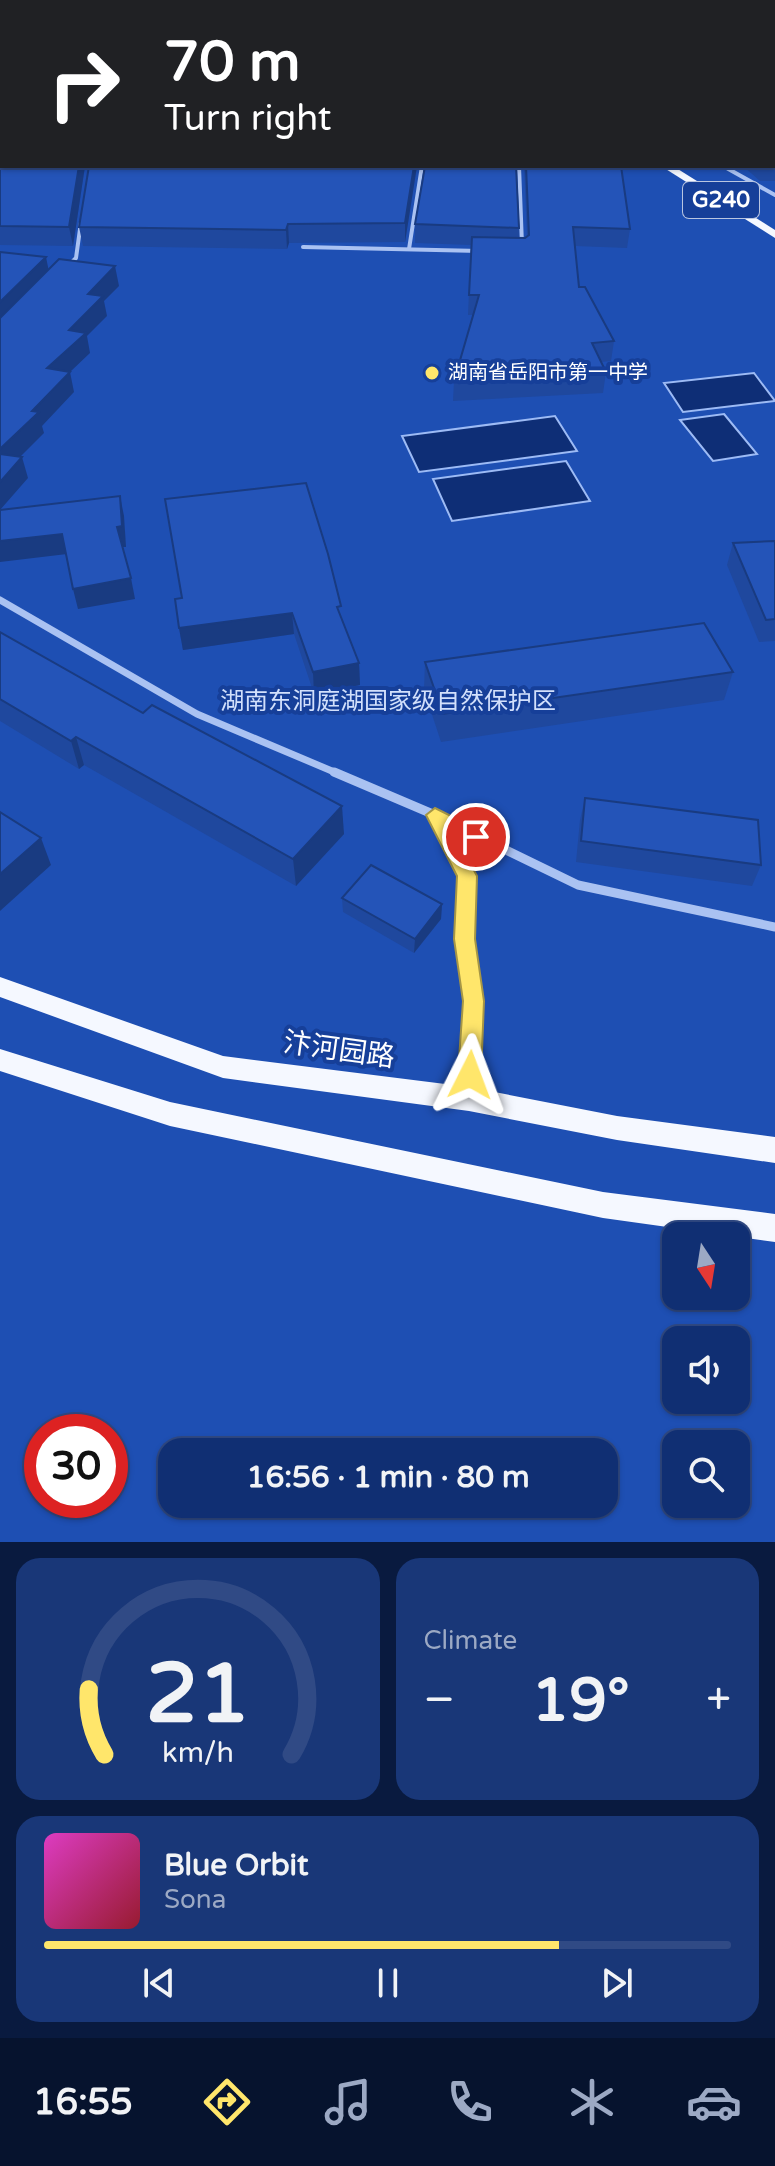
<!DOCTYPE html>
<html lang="en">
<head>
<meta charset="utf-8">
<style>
	:root { --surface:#102f73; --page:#193778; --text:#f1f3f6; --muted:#9ca9c4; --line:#304a85; --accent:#ffe66b }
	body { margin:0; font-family:"Varela Round","Noto Sans SC",sans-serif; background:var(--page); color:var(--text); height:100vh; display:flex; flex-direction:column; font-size:30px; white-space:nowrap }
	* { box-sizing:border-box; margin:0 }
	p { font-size:26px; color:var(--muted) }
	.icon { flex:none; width:44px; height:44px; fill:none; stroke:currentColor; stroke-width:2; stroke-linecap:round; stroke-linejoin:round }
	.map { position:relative; height:1542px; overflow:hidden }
	.drawer { display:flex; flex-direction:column; gap:16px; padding:16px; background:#091a3f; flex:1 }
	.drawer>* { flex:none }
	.top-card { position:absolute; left:0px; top:0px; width:776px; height:168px; box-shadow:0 2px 6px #0004,0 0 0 2px var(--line); background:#202124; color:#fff; overflow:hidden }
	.needle { width:52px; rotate:168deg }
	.fabs { position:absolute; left:662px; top:1222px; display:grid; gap:16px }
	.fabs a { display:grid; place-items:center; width:88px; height:88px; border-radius:16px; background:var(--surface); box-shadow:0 2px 6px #0004,0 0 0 2px var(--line); font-size:40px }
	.speed { position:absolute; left:24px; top:1414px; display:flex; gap:16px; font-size:40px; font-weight:700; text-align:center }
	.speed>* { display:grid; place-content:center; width:104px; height:104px; border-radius:50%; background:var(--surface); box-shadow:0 2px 6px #0004,0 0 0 2px var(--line); line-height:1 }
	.speed .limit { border:12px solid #d22; background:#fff; color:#111 }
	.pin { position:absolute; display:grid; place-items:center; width:68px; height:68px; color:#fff; margin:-34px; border:4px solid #fff; border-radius:50%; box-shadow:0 2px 8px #0007 }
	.me { position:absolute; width:88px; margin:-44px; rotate:3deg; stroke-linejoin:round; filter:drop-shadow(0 0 6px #0008) }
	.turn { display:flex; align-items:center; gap:28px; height:168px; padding:0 32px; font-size:36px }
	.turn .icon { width:104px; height:104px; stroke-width:2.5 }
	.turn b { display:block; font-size:56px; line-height:68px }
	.big { font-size:60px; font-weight:700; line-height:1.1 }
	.drawer .tile { flex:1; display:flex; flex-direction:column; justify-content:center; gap:12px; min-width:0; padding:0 28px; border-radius:24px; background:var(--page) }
	.drawer .dial { align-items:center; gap:0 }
	.dial svg { height:208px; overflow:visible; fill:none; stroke:var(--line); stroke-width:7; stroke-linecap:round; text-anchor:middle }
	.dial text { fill:var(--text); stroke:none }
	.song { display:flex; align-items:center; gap:24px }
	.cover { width:96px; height:96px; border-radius:12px; background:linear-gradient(135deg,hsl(310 70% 55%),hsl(350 70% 35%)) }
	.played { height:8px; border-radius:4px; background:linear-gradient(90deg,var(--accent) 75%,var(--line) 75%) }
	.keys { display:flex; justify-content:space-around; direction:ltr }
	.heat { display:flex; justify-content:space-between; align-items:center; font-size:44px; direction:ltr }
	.drawer .tiles { flex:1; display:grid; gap:16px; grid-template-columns:1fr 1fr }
	.tile:last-child { grid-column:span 2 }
	.trip { position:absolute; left:158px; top:1438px; width:460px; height:80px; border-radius:24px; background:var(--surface); box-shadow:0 2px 6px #0004,0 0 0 2px var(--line); font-weight:700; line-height:80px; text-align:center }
	.dock { display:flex; height:128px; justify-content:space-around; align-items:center; background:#06132e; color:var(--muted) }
	.dock .icon { width:56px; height:56px }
	.dock .active { color:var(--accent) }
	.dock b { font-size:36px; color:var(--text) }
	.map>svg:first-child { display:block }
</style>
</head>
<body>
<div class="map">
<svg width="775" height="1542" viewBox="0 0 775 1542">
	<rect width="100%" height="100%" fill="#163f99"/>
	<!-- green -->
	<path fill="#1e4fb3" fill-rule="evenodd" d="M0,0H775V1542H0ZM2,2H774V166H2ZM676,1236H736V1296H676ZM676,1340H736V1400H676ZM42,1432H110V1500H42ZM676,1444H736V1504H676ZM172,1452H604V1504H172Z"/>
	<!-- water -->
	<g fill="#0e2e76" stroke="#9dbbf5" stroke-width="2">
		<polygon points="754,373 775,401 683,412 664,383"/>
		<polygon points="724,414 757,454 713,461 680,420"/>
		<polygon points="555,416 577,451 419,472 402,436"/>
		<polygon points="566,461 590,501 452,521 433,479"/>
	</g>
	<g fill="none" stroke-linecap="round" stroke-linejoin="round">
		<!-- path -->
		<polyline stroke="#aac2f2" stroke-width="2" stroke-dasharray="2 3" stroke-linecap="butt" points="209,2 222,0"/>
		<!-- street-far2 -->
		<g stroke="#aac2f2" stroke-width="4">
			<polyline points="519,166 522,245"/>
			<polyline points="723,166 775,195"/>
			<polyline points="303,247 480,251"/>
			<polyline points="409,249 422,166"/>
			<polyline points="66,268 76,258 81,222"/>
		</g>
		<!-- street-far1 -->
		<polyline stroke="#aac2f2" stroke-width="7" points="0,600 197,714 339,774"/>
		<!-- street -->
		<g stroke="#aac2f2" stroke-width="9">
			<polyline points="334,772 435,815 467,876 464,939 473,1001 469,1095"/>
			<polyline points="436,816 578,885 775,927"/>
		</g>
		<!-- primary -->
		<g fill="#f5f8ff" fill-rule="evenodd">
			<polygon points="427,0 435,0 436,2 428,2"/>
			<polygon points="661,166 673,166 775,230 775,238"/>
			<polygon points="0,977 223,1056 469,1087 617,1116 775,1137 775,1163 617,1140 469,1111 223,1078 0,997"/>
			<polygon points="0,1049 170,1102 603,1192 775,1214 775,1242 603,1218 170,1126 0,1071"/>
		</g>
	</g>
	<!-- wall -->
	<g fill="#1f489e">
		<polygon points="519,0 572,0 573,2 521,2"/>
		<polygon points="774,85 775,181 760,181 743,166 774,166"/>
		<polygon points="0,94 85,166 73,246 0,245"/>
		<polygon points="89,166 417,166 405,242 289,243 287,249 83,246 79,227"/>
		<polygon points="524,166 621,166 630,229 627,248 575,246 579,287 614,341 611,361 601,362 606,372 603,393 453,401 454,381 473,315 468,315 471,245 415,243 415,224 519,228 519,238 525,238 527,236"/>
		<polygon points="775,541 775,641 759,642 727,565 733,543"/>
		<polygon points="182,598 341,618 359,663 360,685 314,694 294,634 183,650 179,628"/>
		<polygon points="0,632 344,834 296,886 84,765 79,769 0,721"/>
		<polygon points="425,662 733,672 724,700 441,742 424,690"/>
		<polygon points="585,798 761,865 752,886 576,862 580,820"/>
		<polygon points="342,898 442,904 441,919 414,953 343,912"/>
	</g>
	<!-- shaded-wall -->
	<g fill="#193b81">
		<polygon points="79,166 85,166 73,246 69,227"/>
		<polygon points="414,166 417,166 405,242 405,223"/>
		<polygon points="288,224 289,243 287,249 286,230"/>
		<polygon points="46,257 50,277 0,327 0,302"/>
		<polygon points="115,266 119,286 104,301 107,316 87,336 90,353 70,372 74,392 42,426 44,433 3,474 0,465 0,449 32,411 47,368 88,294"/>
		<polygon points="22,457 28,478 0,510 0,482"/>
		<polygon points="120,496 124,516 126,547 122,547 117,527"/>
		<polygon points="62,534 67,554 0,562 0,541"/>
		<polygon points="131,578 135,599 78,609 73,589"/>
		<polygon points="292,613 294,634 183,650 179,628"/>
		<polygon points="359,663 360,685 314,694 313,672"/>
		<polygon points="76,737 84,765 79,769 71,741"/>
		<polygon points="342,806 344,834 296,886 293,859"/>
		<polygon points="41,838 51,865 0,911 0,874"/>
		<polygon points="442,904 441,919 414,953 415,939"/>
	</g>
	<!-- building -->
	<g fill="#2454b8" stroke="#193b81" stroke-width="2">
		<polygon points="533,0 572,0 573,2 535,2"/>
		<polygon points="590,0 603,0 602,2 585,2"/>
		<polygon points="774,85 775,86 774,162"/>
		<polygon points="0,94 2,94 2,166 79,166 69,227 0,226"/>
		<polygon points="89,166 414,166 405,223 288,224 286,230 79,227"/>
		<polygon points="425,166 516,166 519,228 415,224"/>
		<polygon points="526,166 621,166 630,229 573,227 579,287 585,287 614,341 592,343 606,372 454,381 479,295 469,295 472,237 525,238 529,235"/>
		<polygon points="0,252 46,257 0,302"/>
		<polygon points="59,259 115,266 88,294 103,296 69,330 86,333 47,368 70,372 32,411 39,412 0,449 0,318"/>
		<polygon points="0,454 22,457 0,482"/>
		<polygon points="306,483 328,554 341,606 337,607 359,663 313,672 292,613 179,628 175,599 182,598 165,499"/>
		<polygon points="120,496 122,526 117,527 131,578 73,589 62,534 0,541 0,510"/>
		<polygon points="775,541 775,619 766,620 733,543"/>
		<polygon points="704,623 733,672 443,714 425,662"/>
		<polygon points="0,632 143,713 152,705 342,806 293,859 76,737 71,741 0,699"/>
		<polygon points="585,798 758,820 761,865 581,841"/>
		<polygon points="0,812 41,838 0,874"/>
		<polygon points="371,865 442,904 415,939 342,898"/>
	</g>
	<!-- route -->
	<polygon fill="#ffe66b" stroke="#a69646" stroke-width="2" points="435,808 483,832 486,837 476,845 455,835 477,876 475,939 484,1001 481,1075 478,1082 470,1085 462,1082 458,1075 463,1001 454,939 457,876 426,815"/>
	<!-- markers -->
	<circle fill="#ffe66b" stroke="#163f99" stroke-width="3" cx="432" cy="373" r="8"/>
	<g text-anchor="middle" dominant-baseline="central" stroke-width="8" stroke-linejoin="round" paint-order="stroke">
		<!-- far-poi labels -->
		<g font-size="20" fill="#fff" stroke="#163f99" text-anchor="start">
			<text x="448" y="373">湖南省岳阳市第一中学</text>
		</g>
		<!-- shield labels -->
		<rect fill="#163f99" stroke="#b9c5e0" stroke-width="2" x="683" y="182" width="76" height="36" rx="6"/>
		<g font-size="22" font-weight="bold" fill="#fff">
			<text x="721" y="200">G240</text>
		</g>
		<!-- park labels -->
		<g font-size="24" fill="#d2e0fc" stroke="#163f99">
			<text x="388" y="701">湖南东洞庭湖国家级自然保护区</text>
		</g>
		<!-- near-street labels -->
		<g font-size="28" fill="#fff" stroke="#163f99">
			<text transform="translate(339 1050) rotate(8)">汴河园路</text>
		</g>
	</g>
</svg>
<div class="fabs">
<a><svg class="needle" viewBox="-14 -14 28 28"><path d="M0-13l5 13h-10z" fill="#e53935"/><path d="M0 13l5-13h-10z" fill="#9ca9c4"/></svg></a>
<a><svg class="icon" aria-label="sound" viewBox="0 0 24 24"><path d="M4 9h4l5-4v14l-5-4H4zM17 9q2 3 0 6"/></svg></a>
<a><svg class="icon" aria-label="search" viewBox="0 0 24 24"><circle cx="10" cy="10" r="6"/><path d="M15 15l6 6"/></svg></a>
</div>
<div class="speed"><div class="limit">30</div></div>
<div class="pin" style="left:476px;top:837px;background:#d93025"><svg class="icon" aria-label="arrive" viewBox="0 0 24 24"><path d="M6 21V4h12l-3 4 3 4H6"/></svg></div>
<svg class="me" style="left:470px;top:1075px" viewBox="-20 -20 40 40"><path d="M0-17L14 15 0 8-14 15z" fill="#ffe66b" stroke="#fff" stroke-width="4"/></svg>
<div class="trip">16:56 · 1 min · 80 m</div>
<div class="top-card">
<div class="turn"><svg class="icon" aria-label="right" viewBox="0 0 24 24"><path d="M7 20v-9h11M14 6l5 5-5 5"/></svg><div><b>70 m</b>Turn right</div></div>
</div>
</div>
<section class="drawer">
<div class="tiles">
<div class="tile dial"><svg viewBox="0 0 100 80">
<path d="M14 69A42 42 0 1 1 86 69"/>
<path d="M14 69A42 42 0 0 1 8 44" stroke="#ffe66b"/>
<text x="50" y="56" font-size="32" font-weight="700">21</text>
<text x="50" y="72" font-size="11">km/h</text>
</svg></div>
<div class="tile"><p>Climate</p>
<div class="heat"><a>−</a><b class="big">19°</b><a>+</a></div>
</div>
<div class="tile">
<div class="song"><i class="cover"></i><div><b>Blue Orbit</b><p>Sona</p></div></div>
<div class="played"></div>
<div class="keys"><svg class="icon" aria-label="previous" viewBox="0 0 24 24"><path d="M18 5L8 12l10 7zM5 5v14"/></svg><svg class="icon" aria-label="pause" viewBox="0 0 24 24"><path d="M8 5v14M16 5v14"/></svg><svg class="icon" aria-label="next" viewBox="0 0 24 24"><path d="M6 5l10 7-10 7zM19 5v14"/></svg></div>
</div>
</div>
</section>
<nav class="dock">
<b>16:55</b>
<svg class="icon active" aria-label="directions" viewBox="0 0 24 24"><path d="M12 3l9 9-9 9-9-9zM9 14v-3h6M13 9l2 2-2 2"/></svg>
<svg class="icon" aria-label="music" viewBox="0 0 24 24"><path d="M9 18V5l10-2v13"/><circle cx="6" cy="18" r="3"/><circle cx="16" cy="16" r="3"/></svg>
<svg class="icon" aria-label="phone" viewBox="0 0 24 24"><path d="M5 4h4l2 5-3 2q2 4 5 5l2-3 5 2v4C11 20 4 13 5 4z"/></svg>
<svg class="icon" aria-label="climate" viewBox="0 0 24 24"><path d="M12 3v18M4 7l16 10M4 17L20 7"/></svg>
<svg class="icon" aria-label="car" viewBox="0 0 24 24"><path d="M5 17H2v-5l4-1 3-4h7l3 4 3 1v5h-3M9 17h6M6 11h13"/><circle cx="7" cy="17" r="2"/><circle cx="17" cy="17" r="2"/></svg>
</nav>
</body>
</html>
